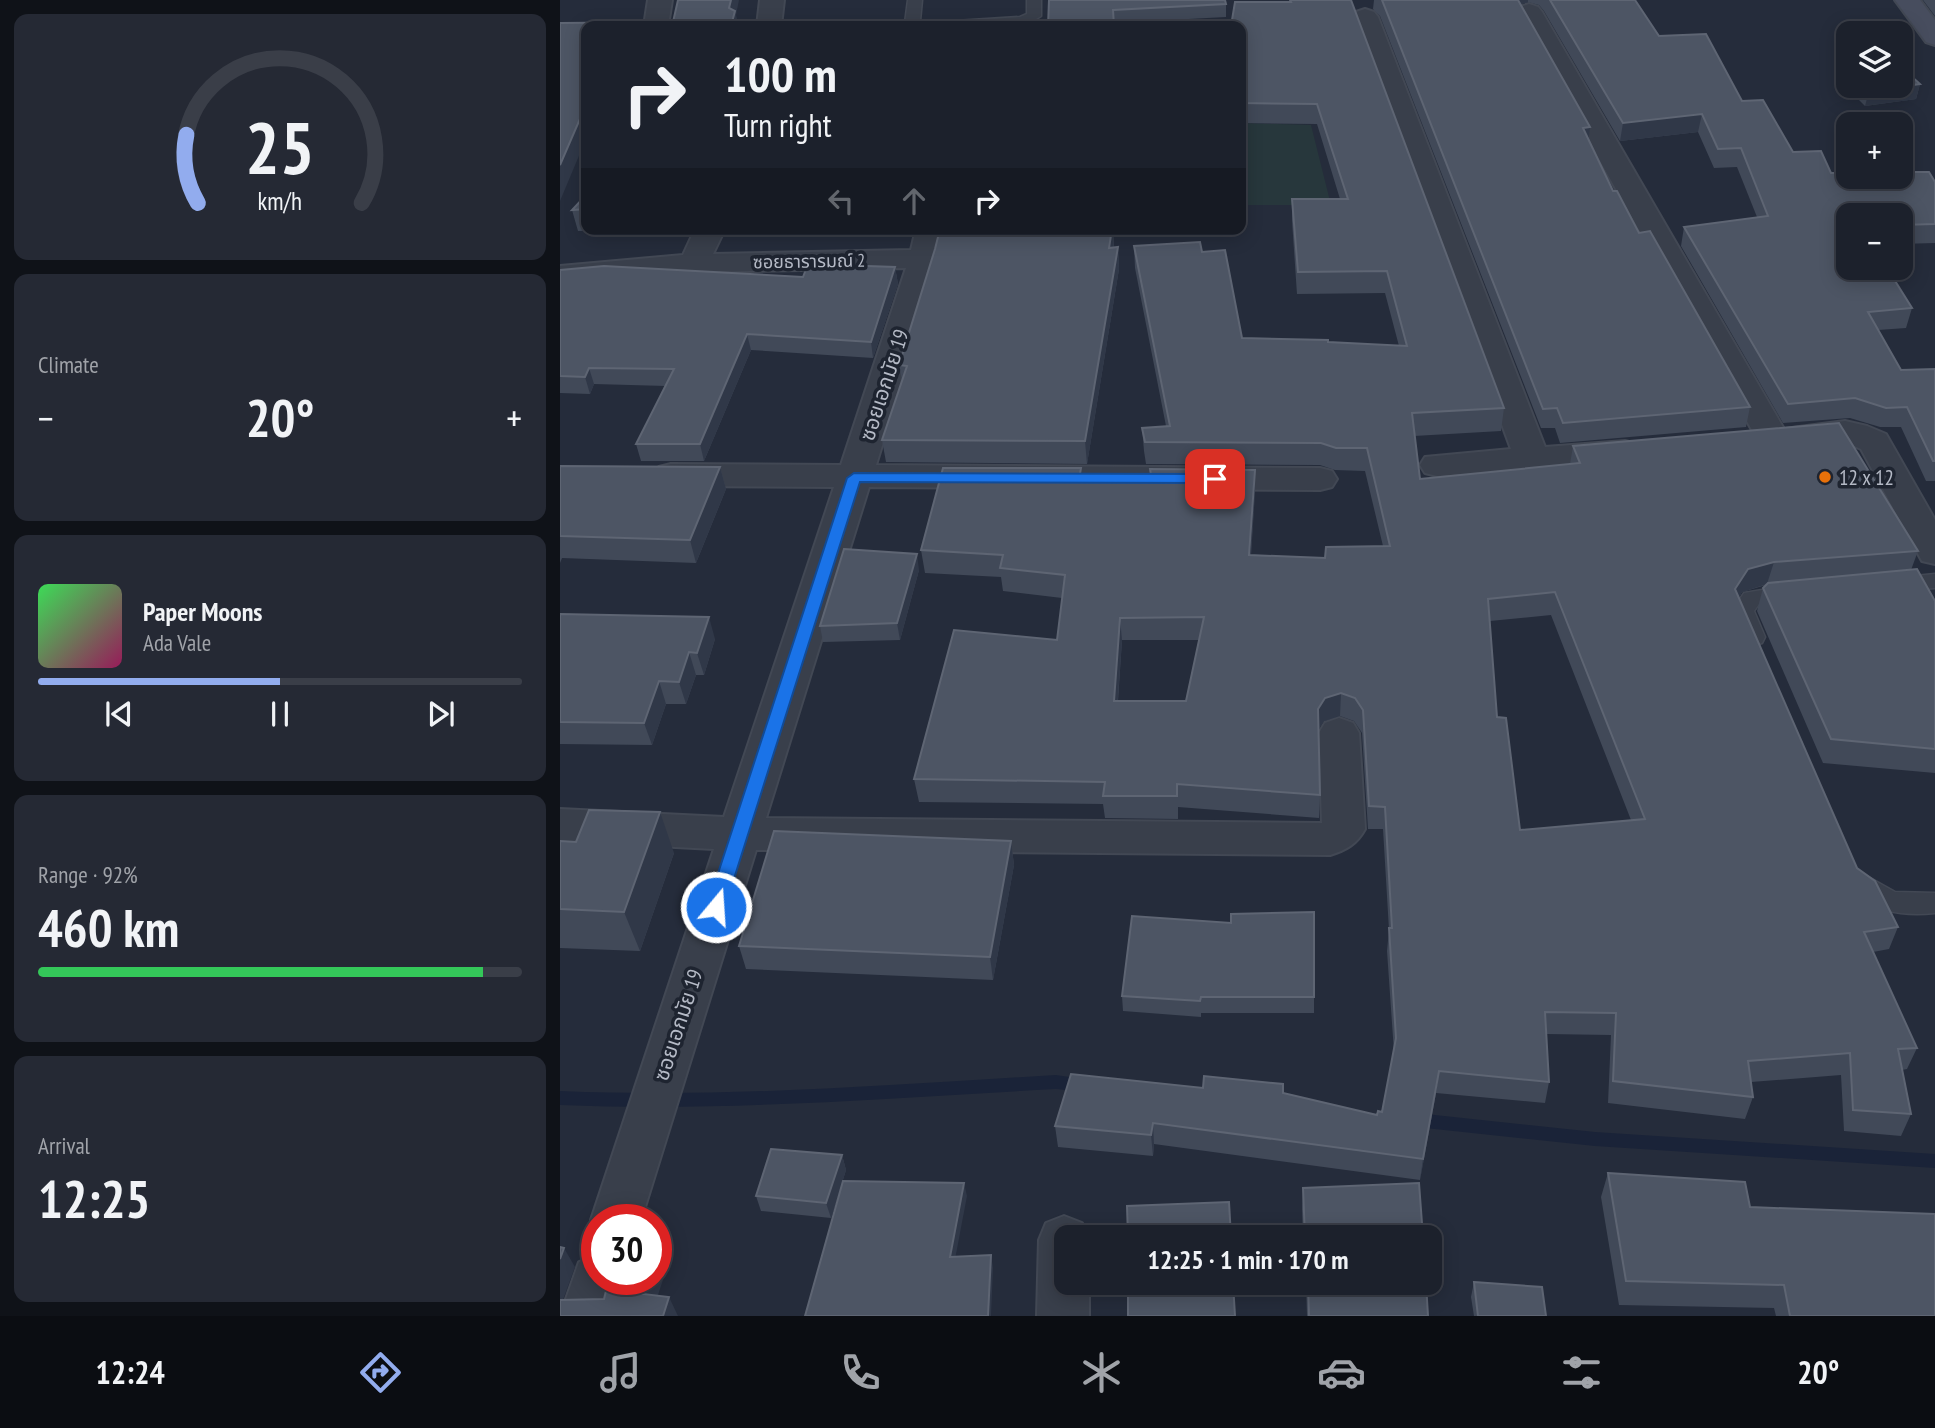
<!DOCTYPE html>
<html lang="en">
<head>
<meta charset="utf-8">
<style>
	:root { --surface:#1c212c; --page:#252934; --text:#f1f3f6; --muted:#a0a3a9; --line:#3a3e48; --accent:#92acee }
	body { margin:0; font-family:"PT Sans Narrow","Noto Sans Thai",sans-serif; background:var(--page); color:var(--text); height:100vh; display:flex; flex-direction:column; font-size:26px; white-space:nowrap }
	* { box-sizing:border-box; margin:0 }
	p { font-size:23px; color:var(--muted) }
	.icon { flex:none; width:38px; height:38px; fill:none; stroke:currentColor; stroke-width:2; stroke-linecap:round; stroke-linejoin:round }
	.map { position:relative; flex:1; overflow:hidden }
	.panel { display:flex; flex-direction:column; gap:14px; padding:14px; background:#0f1218; width:560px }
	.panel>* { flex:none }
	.hud { position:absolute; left:21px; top:21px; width:665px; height:214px; border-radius:14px; box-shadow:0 4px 18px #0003,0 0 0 2px var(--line); background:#1c212c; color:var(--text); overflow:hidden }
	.buttons { position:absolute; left:1276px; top:21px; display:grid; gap:14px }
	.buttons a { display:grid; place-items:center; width:77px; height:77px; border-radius:14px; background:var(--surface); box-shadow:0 4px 18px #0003,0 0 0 2px var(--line); font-size:35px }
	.speed { position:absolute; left:21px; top:1204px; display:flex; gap:14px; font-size:35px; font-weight:700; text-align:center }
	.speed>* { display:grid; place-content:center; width:91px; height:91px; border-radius:50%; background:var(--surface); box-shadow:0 4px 18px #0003,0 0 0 2px var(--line); line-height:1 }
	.speed .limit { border:10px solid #d22; background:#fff; color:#111 }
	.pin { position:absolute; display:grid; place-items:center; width:60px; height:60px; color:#fff; margin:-30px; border-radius:14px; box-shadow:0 4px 10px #0006 }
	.me { position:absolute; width:77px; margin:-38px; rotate:18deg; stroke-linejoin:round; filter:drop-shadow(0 0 5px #0008) }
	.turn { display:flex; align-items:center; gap:24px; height:147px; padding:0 28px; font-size:32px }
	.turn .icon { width:91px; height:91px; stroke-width:2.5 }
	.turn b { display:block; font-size:49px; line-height:60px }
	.lanes { display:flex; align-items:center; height:66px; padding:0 28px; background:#0003; justify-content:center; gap:35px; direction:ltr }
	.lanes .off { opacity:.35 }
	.big { font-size:52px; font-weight:800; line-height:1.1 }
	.panel .widget { flex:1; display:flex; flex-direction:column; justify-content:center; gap:10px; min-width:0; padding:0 24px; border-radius:14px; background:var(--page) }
	.panel .dial { align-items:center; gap:0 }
	.dial svg { height:182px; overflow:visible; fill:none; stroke:var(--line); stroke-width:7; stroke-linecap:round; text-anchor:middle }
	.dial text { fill:var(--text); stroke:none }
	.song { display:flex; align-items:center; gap:21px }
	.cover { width:84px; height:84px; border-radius:10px; background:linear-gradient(135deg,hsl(130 70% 55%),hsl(330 70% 35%)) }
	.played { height:7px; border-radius:4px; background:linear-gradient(90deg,var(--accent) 50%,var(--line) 50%) }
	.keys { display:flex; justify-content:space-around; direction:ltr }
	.heat { display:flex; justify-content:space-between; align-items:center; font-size:38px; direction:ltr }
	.charge { height:10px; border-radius:5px; background:linear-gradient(90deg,#34c759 92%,var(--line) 0) }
	.trip { position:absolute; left:494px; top:1225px; width:388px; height:70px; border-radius:14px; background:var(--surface); box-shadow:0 4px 18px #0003,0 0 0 2px var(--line); font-weight:800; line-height:70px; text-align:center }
	.tab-bar { display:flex; height:112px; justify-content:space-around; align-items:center; background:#0b0d12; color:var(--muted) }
	.tab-bar .icon { width:49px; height:49px }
	.tab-bar .selected { color:var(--accent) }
	.tab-bar b { font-size:32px; color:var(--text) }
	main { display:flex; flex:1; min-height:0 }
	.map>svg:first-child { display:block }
</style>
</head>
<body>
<main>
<section class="panel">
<div class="widget dial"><svg viewBox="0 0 100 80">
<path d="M14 69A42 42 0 1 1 86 69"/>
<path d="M14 69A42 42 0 0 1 9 39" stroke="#92acee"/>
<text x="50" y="56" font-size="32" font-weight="700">25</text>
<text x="50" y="72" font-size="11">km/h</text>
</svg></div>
<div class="widget"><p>Climate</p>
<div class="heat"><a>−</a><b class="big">20°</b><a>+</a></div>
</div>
<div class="widget">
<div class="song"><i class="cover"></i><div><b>Paper Moons</b><p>Ada Vale</p></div></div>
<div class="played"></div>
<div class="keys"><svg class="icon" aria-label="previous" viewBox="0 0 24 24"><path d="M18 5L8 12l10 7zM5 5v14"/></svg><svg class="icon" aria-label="pause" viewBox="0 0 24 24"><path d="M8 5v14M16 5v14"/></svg><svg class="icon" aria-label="next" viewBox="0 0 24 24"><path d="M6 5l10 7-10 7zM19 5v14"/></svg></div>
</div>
<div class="widget"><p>Range · 92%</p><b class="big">460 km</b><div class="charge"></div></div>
<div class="widget"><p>Arrival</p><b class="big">12:25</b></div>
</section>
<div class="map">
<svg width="1375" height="1316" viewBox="0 0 1375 1316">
	<rect width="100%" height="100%" fill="#252c3b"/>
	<!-- green -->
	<polygon fill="#27373c" points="681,123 751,125 771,205 681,205"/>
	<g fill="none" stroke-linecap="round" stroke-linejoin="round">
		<!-- stream -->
		<g fill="#1a2338" fill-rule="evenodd">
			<path d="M496,1075L529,1080L532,1085L529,1090L524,1092L496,1089C331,1098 166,1112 0,1105V1091C166,1098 331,1085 496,1075Z"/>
			<polygon points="856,1113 1035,1132 1375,1154 1375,1168 1035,1146 856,1127 851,1125 848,1120 851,1115"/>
		</g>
		<defs>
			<g id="lane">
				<polygon points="348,0 362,0 360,21 364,26 347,26 345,23"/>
				<polygon points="467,0 481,0 481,16 468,24 373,26 380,22 460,17 467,14"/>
				<polygon points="1375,574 1375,588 1333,591 1325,589 1322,584 1325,579"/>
				<polygon points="1232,585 1240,587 1243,592 1240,597 1199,604 1194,611 1205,637 1202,643 1194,645 1186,643 1172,611 1184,593"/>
				<path d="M1301,873L1335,892L1375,893V913C1345,916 1304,913 1288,883L1292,876Z"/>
			</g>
			<g id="street">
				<polygon points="88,0 112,0 108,26 84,26"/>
				<polygon points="200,0 224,0 221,26 197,26"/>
				<path d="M969,4L978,7L982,12L1224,429L1285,421L1307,426L1326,434L1375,520V564L1362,561L1301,449L1285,442L1233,448C1222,445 1213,450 1201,446L956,12L960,7Z"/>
				<polygon points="805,9 814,12 818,17 985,447 1065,441 1077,444 1082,452 1077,460 1065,463 877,476 865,473 860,465 865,457 951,449 792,17 796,12"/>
				<path d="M135,229H165L153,254L351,250L356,229H386L376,270L316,465L760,468L772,471L777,479L772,487L760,490L309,487L206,818L762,823L759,733L765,723L779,718L793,723L799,733L805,829C797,844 786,850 770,855L196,850L81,1220H37V1233L31,1220L154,849L0,841V809L164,817L274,487L111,486L99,483L94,475L99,467L111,464L281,465L346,268L134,272L0,284V266L123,255Z"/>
				<polygon points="504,1216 522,1223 528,1237 506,1237 506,1283 529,1283 529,1316 477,1316 479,1240 486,1223"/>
				<polygon points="37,1255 37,1279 63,1279 52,1316 0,1316 19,1262"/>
			</g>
			<polygon id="secondary" points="1335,0 1360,0 1375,20 1375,45 1366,42"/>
		</defs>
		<!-- lane casing -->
		<use href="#lane" stroke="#424854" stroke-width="3"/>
		<!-- street casing -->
		<use href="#street" stroke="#424854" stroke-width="4"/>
		<!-- secondary casing -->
		<use href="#secondary" stroke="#424854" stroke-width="4"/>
		<!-- lane -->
		<use href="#lane" fill="#393f4b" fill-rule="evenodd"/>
		<!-- street -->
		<use href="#street" fill="#393f4b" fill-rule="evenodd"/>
		<!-- secondary -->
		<use href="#secondary" fill="#474d5e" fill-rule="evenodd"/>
	</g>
	<!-- wall -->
	<g fill="#414958" fill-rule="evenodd">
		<polygon points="489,0 666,4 666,17 554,23"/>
		<path d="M730,0L944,408L941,431L854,436L860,479L1010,464L1013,446L1358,551L1351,570L1375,601V773L1263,763L1197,611L1203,588L1206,585L1182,592L1179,597L1297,868L1338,927L1329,949L1313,952L1357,1048L1347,1069L1342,1070L1351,1114L1341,1136L1284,1131L1281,1075L1191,1082L1193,1097L1185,1119L1048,1103L1051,1035L986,1034L989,1082L985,1103L876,1093L860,1180L594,1144L593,1156L498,1147L495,1126L643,1088L723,1093L817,1115L822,1112L834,1052L827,951L829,930L823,829H808L802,733L794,721L780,716L764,721L758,729L760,795L759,818L618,807V819L545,818L543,804L359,802L354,779L497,640L502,598L443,591L441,577L365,573L361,550L521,468L522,479L590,481V469L695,492L691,555L765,558L823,546L805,471L775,470L760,465L586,464L584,451L582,428L606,426L575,268L574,246L642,252L682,338L839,346L825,293L737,294L732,221V199H780L757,124L681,123V26L730,2ZM991,615L1071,820L960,830L937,717L930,621ZM562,640H639L626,701H558Z"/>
		<polygon points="814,0 1075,0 1099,36 1182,101 1233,152 1271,173 1375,182 1375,243 1340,244 1340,215 1288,215 1352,308 1346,328 1318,330 1341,370 1375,369 1375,481 1366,481 1341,427 1320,427 1290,418 1223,423 1121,246 1124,227 1197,217 1177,167 1154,168 1138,132 1060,141 984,11 979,5 968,2 961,4 1029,139 1053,191 1079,233 1190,407 1186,427 1000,443 995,428 981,428 820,16 813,9"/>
		<polygon points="1363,0 1375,0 1375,16"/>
		<polygon points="1288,61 1288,86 1340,86 1360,84 1356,99 1305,106 1275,76 1279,62"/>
		<polygon points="26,209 26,229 112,229 18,231 12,210"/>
		<polygon points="380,229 553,229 554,248 558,247 559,269 527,464 326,462 322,440 342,381 339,365 375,249"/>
		<polygon points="335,267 338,284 313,358 191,350 144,461 81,461 76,444 106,386 34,384 30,394 0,393 0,270 243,277"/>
		<polygon points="0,466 160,467 166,489 136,563 2,558 0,563"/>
		<polygon points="359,570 340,640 263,642 260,626"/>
		<polygon points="0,614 155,639 144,675 136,675 126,704 106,704 92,745 0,744"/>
		<polygon points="0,841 16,842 114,853 80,951 0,948"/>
		<polygon points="451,841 454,865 433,980 186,969 179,946"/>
		<polygon points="671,923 754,997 754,1013 641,1013 641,1017 563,1011 562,996"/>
		<polygon points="282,1155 286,1170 271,1218 201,1211 196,1196"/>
		<polygon points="1048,1173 1190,1207 1375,1316 1216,1316 1214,1308 1059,1305 1041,1197"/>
		<polygon points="743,1188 863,1237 743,1237 742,1209"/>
		<polygon points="37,1252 37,1271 30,1257"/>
		<polygon points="914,1282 986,1316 914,1316 911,1297"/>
		<polygon points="746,1283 866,1283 868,1316 747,1316"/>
	</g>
	<!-- shaded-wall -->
	<g fill="#303848">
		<polygon points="171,0 179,0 176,15 179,26 171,26 169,8"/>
		<polygon points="955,0 968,0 968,2 958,5"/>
		<polygon points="1360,84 1356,99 1305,106 1309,91"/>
		<polygon points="26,105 26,139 0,201 0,165"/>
		<polygon points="1142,114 1138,132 1060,141 1063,123"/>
		<polygon points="1030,127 1028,145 1023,128"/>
		<polygon points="552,229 554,248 549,248"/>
		<polygon points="558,247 559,269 527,464 525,441"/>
		<polygon points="335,267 338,284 313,358 311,342"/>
		<polygon points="187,334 191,350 144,461 140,444"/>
		<polygon points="29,368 34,384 30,394 25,377"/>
		<polygon points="160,467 166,489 136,563 130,540"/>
		<polygon points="695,470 695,492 689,578 689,555"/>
		<polygon points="357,554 359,570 340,640 337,623"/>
		<polygon points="1214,562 1207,584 1182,592 1170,612 1175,589 1188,569"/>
		<polygon points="149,617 155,639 144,675 137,653"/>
		<polygon points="560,618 562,640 556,724 554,701"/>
		<polygon points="129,652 136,675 126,704 119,682"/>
		<polygon points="99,681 106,704 92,745 84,723"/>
		<polygon points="781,693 780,716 764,721 757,732 758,709 765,698"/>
		<polygon points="100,812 114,853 80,951 64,912"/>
		<polygon points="451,841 454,865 433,980 430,957"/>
		<polygon points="879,1071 876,1093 860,1180 863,1159"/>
		<polygon points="593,1123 594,1144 593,1156 591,1135"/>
		<polygon points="282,1155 286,1170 271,1218 266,1203"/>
		<polygon points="404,1183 407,1196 393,1270 390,1257"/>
		<polygon points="105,1227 114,1247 92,1313 83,1294 88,1279 96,1279 96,1254"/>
		<polygon points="4,1248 15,1267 0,1308 0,1259"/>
		<polygon points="431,1255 433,1268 431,1316 428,1316"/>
		<polygon points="109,1297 118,1316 103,1316"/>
	</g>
	<!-- building -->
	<g fill="#4d5564" stroke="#5e6573" stroke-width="2" fill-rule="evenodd">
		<polygon points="118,0 171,0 169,8 175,11 171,26 26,26 26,105 0,165 0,23 113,22"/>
		<polygon points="489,0 665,0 666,4 553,10 554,26 488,26"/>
		<path d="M730,0H791L944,408L852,413L860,479L1020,463L1013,446L1279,423L1358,551L1214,562L1188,569L1175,589L1297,868L1315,881L1338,927L1304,932L1357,1048L1338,1049L1351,1114L1293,1110L1290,1053L1188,1061L1193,1097L1053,1081L1056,1013L985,1012L989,1082L879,1071L863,1159L593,1123L591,1135L495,1126L511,1074L643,1088L644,1076L723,1084V1093L817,1115L818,1111L822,1112L836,1038L829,928H832L825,807L809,806L803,710L795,698L781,693L765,698L758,709L760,795L617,784V796H543L545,782L354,779L394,630L497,640L505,575L440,568L443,555L361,550L383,468H521L519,479L592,481L590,469L695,470L689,555L765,558L766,547L830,546L807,448H776L761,443L585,442L582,428L610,426L574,246L640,242L642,252L665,250L682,338L768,340V342L847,346L827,271L738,272L732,199H788L757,104L681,103V26H671L675,2H731ZM995,592L1085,819L960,830L946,718L937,717L928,599ZM644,617L626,701H554L560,618Z"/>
		<polygon points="822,0 958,0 1030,127 1023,128 1053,191 1057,191 1079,233 1090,231 1190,407 1003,423 997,408 983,409"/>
		<polygon points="990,0 1075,0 1099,36 1146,34 1182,101 1203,100 1233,152 1261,151 1271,173 1288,173 1288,177 1340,177 1340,172 1369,172 1375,182 1375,224 1340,225 1340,215 1288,215 1288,268 1327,268 1352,308 1308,312 1341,370 1375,369 1375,461 1373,461 1347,407 1326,408 1295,398 1228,404 1124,227 1208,216 1181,148 1158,149 1142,114 1063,123"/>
		<polygon points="1288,61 1288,71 1279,62"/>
		<polygon points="1340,66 1360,84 1309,91 1304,86 1340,86"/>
		<polygon points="26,195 26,209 12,210"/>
		<polygon points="380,229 552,229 549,248 558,247 525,441 322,440 347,366 339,365 375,249"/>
		<polygon points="248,264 335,267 311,342 187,334 140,444 76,444 114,369 29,368 25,377 0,376 0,270 44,266 243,277"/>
		<polygon points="0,466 160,467 130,540 0,536"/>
		<polygon points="284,549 357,554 337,623 260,626"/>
		<polygon points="1357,569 1375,601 1375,749 1271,739 1203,588 1208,583"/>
		<polygon points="0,614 149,617 137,653 129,652 119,682 99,681 84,723 0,722"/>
		<polygon points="29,810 100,812 64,912 0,909 0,841 16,842"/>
		<polygon points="214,831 451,841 430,957 179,946"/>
		<polygon points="754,912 754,997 641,997 640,1001 562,996 572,916 671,923 671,914"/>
		<polygon points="211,1149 282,1155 266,1203 196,1196"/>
		<polygon points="1048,1173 1185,1182 1190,1207 1375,1214 1375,1316 1230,1316 1224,1285 1066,1281"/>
		<polygon points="283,1181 404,1183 390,1257 431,1255 428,1316 245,1316"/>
		<polygon points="859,1183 863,1237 745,1237 743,1188"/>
		<polygon points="669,1202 671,1237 568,1237 567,1206"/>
		<polygon points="96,1226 105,1227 96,1254"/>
		<polygon points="0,1247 4,1248 0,1259"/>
		<polygon points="30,1251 37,1252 37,1258 30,1257"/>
		<polygon points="49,1279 88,1279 83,1294 109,1297 103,1316 0,1316 0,1300 44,1299"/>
		<polygon points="914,1282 982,1287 986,1316 918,1316"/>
		<polygon points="568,1283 673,1283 675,1316 568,1316"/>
		<polygon points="748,1283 866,1283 868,1316 749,1316"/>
	</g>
	<!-- route -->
	<polygon fill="#1a73e8" stroke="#114b97" stroke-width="2" points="294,473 655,474 662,479 655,483 300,482 165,907 162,913 156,915 149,913 147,907 287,478"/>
	<!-- markers -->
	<circle fill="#e8710a" stroke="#1e2430" stroke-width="2.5" cx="1265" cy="477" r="7"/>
	<g text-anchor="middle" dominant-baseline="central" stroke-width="7" stroke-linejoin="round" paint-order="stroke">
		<!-- far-street labels -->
		<g font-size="18" fill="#b5bac6" stroke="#1e2430">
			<text transform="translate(249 261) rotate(-1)">ซอยธารารมณ์ 2</text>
		</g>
		<!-- street labels -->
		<g font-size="21" fill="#b5bac6" stroke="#1e2430">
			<text transform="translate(324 385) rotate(-72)">ซอยเอกมัย 19</text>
			<text transform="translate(118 1025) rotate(-72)">ซอยเอกมัย 19</text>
		</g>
		<!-- poi labels -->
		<g font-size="21" fill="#b5bac6" stroke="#1e2430" text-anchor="start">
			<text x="1279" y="477">12 x 12</text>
		</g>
	</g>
</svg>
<div class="buttons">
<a><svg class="icon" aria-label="layers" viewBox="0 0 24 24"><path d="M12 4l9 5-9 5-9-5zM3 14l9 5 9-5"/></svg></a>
<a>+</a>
<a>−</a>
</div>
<div class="speed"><div class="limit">30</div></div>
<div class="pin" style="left:655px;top:479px;background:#d93025"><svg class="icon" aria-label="arrive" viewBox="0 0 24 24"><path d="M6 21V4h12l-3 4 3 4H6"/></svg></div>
<svg class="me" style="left:156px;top:907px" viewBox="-20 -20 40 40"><circle r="17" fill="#1a73e8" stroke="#fff" stroke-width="3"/><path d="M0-11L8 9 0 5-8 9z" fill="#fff"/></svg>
<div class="trip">12:25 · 1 min · 170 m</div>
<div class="hud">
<div class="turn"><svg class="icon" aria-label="right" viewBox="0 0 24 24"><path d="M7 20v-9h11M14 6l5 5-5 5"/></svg><div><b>100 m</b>Turn right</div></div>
<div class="lanes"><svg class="icon off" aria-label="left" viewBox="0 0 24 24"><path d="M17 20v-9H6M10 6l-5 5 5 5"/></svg><svg class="icon off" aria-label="ahead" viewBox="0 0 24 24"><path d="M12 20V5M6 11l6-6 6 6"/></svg><svg class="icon" aria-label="right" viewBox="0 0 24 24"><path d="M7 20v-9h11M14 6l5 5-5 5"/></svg></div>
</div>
</div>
</main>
<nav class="tab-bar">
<b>12:24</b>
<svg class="icon selected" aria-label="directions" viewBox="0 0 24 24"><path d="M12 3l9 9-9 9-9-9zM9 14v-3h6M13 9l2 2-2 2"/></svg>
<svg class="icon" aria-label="music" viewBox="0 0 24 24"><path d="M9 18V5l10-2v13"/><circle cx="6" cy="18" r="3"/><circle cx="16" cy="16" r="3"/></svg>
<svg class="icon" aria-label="phone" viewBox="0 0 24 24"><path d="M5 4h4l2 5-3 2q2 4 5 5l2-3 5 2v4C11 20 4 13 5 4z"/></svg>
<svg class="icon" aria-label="climate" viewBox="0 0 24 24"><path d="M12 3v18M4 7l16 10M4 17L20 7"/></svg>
<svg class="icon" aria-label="car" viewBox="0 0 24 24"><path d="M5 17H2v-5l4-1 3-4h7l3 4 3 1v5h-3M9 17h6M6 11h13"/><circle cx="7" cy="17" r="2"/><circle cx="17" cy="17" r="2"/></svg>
<svg class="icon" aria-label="filters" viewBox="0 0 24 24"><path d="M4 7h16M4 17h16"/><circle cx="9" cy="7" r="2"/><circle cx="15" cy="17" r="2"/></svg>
<b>20°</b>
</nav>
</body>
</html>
